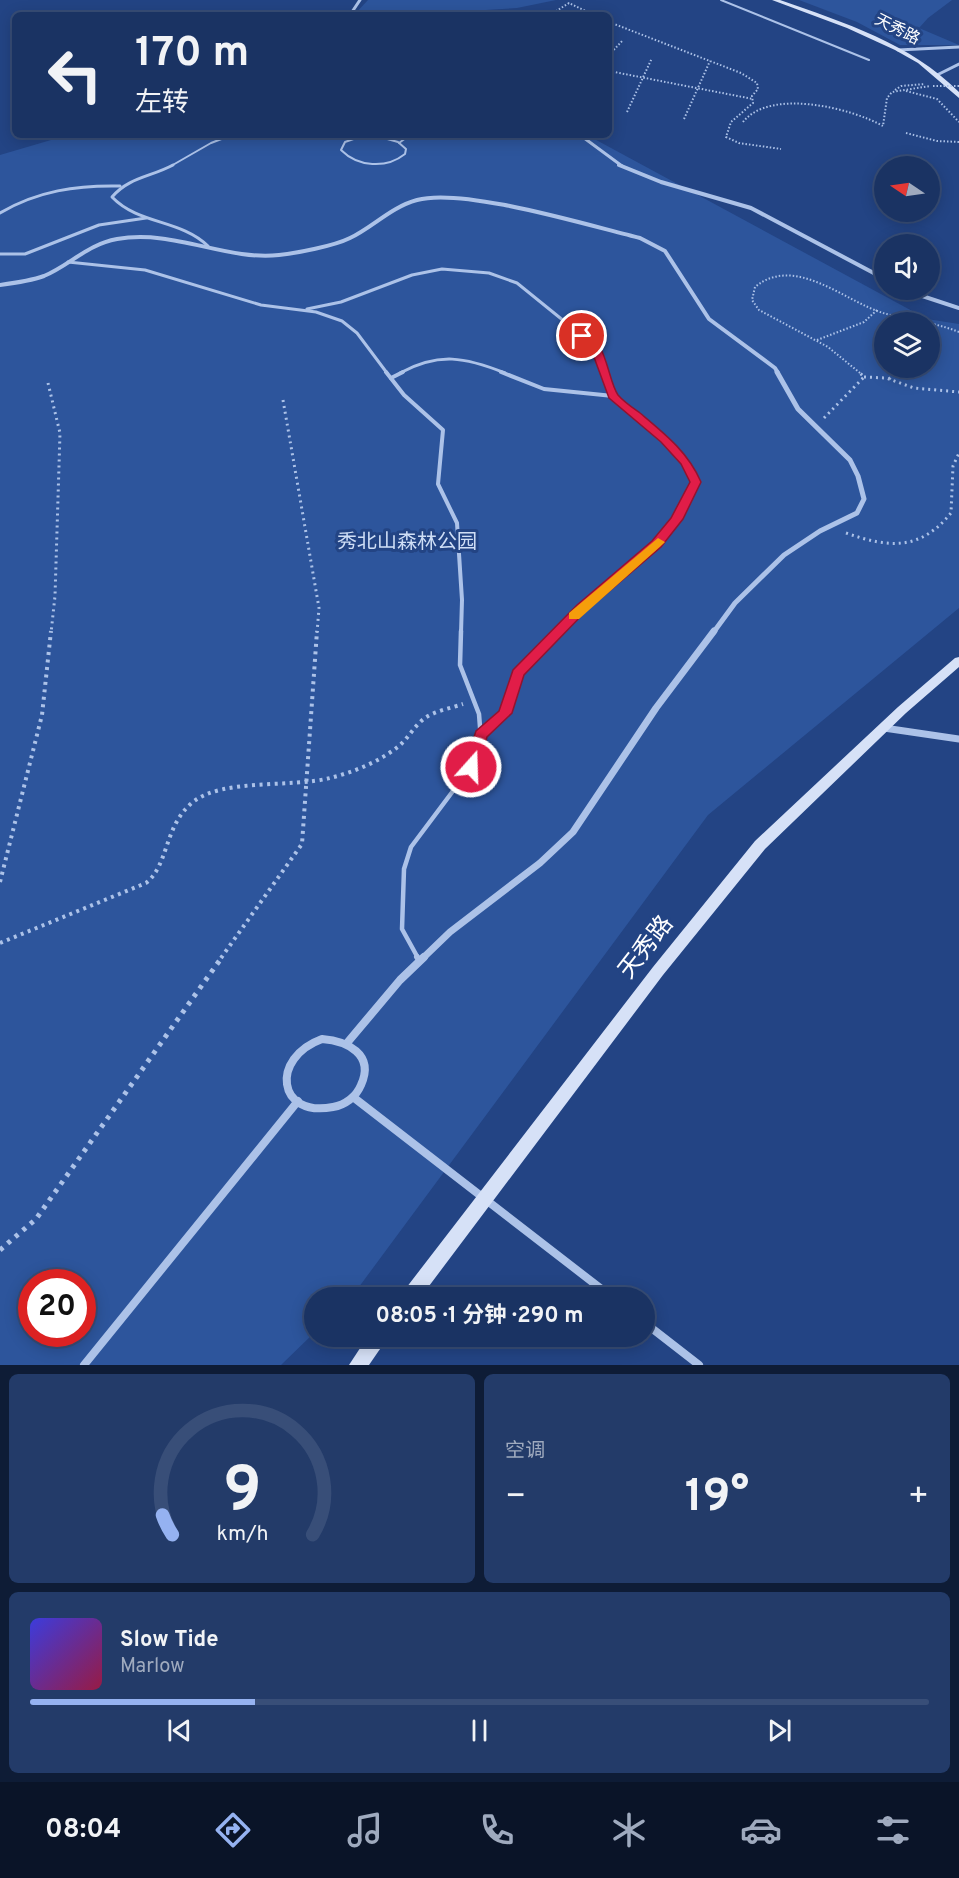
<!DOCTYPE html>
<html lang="zh">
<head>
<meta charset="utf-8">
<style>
	:root { --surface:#1a3363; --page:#233b69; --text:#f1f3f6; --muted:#9faabe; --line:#384e78; --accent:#95b2f1 }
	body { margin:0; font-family:Overpass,"Noto Sans SC",sans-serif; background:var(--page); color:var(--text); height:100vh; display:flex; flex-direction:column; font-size:22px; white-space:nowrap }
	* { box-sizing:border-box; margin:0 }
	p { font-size:20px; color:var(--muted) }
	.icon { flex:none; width:33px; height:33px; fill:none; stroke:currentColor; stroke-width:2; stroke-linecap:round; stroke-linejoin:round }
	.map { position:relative; height:1365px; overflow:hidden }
	.panel { display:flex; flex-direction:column; gap:9px; padding:9px; background:#0e1c36; flex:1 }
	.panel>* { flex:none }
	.banner { position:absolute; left:12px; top:12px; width:600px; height:126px; border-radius:9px; box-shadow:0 3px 15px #0003,0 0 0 2px var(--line); background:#1a3363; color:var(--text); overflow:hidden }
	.needle { width:39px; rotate:283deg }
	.controls { position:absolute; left:874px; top:156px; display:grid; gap:12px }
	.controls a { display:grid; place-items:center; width:66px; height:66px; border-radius:50%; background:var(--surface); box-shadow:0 3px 15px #0003,0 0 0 2px var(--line); font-size:30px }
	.speed { position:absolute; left:18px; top:1269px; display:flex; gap:12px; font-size:30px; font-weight:700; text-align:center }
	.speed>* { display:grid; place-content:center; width:78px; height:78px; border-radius:50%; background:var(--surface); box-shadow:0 3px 15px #0003,0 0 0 2px var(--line); line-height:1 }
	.speed .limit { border:9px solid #d22; background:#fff; color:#111 }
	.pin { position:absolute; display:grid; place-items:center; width:51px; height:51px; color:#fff; margin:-26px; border:3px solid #fff; border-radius:50%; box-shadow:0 2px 6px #0007 }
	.me { position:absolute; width:66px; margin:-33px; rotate:20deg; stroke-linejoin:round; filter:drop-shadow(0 0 4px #0008) }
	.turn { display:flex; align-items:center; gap:21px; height:126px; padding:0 24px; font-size:27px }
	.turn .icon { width:78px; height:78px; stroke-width:2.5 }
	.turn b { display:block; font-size:42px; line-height:51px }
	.big { font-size:45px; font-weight:700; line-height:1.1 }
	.panel .card { flex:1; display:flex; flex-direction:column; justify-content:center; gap:9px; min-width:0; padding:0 21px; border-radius:9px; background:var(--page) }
	.panel .dial { align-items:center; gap:0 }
	.dial svg { height:156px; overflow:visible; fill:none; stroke:var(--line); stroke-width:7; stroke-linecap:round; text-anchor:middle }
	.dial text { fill:var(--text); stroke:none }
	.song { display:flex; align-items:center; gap:18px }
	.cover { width:72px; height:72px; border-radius:9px; background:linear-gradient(135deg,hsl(240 70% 55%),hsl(340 70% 35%)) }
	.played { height:6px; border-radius:3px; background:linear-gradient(90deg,var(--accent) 25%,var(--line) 25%) }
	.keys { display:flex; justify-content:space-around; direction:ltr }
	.heat { display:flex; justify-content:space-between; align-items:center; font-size:33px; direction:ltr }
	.panel .tiles { flex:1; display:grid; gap:9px; grid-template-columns:1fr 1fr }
	.card:last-child { grid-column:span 2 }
	.trip { position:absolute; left:304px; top:1287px; width:351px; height:60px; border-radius:30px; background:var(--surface); box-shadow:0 3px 15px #0003,0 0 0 2px var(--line); font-weight:700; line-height:60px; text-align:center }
	.dock { display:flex; height:96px; justify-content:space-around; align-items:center; background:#0a1428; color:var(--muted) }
	.dock .icon { width:42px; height:42px }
	.dock .selected { color:var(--accent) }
	.dock b { font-size:27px; color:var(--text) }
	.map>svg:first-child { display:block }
</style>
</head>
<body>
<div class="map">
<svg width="959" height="1365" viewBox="0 0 959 1365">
	<rect width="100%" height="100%" fill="#234484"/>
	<!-- green -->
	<g fill="#2d559c" fill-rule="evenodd">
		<polygon points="368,0 556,0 517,8 405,15 354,15"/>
		<polygon points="799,0 952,0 928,18 919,28 959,45 900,45 857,22"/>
		<path d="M68,135H587L927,319L959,324V608L708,815L353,1295L350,1297L315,1298V1332L281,1365H0V155ZM885,322H930V368H885ZM32,1282H82V1334H32Z"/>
	</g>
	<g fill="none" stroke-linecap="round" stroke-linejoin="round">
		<!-- path-far3 -->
		<g stroke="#acc2e8" stroke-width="2" stroke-dasharray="1.5 2" stroke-linecap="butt">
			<polyline points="476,15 479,12"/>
			<polyline points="550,15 569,3 594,15"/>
			<polyline points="609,22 741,73 757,83 758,89 752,96 753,103 731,122 726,137 739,143 781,149"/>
			<polyline points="609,55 623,40"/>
			<polyline points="609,71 753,99"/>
			<polyline points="895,90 901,86 925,84"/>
			<polyline points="906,91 937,99 959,122"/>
			<polyline points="627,112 652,58"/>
			<polyline points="684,119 710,61"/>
			<path d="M743,122C770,88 851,108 883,126L887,98L892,92L930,86"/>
			<polyline points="906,133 937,141 959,142"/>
			<polyline points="817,340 864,322 877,310"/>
			<path d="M860,373L828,347L759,310L752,300L755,287C795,254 844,301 883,313C908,320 934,322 959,332"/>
			<polyline points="895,373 900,368"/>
		</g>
		<!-- path-far2 -->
		<g stroke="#acc2e8" stroke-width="3" stroke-dasharray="2 4" stroke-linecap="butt">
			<polyline points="864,377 886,378 914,388 959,392"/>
			<polyline points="889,379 896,372"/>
			<polyline points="48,383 60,433 55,596 51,633"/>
			<polyline points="283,400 319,608 317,633"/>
			<polyline points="824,418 864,377 859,372"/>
			<path d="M846,533C889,548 920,551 951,513L953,466L959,453"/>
		</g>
		<!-- path-far1 -->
		<g stroke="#acc2e8" stroke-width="4" stroke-dasharray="3 4.5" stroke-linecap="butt">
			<polyline points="0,882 42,715 51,631"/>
			<path d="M0,943L146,883C169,865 164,825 193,802C223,778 292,788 330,778C354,772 381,761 400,745C409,737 415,725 425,718C435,711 451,708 463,704"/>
			<polyline points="221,958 302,844 317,631"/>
		</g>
		<!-- path -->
		<polyline stroke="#acc2e8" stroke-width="5" stroke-dasharray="4 6" stroke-linecap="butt" points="0,1250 36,1219 222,957"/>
		<!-- lane-far4 -->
		<g stroke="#acc2e8" stroke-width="2">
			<polyline points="721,0 869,60"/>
			<path d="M365,135L345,142L341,150C358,167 386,169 405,154L406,149L398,142L373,135"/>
			<polyline points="399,143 410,135"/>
			<polyline points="171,166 211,143 232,135"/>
		</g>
		<!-- lane-far3 -->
		<g stroke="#acc2e8" stroke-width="3">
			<path d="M173,165C151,177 129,177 112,197C139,225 180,219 208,246"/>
			<path d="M0,213C37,191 77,185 120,186"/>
			<polyline points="0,254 25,254 99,225 146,218"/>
			<polyline points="68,262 145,270 261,305 316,312 342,321 357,333 387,373"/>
			<polyline points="307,309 341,302 412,275 442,269 489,273 517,283 596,347 605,373"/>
			<path d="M400,373C439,352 465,357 505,373"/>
		</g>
		<!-- lane-far2 -->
		<g stroke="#acc2e8" stroke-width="4">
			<polyline points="386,372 404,395 443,430 438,484 457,523 462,600 461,633"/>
			<polyline points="501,372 544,389 613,396"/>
			<polyline points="391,378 403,372"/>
			<path d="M556,633C598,591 687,535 695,476L665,440L613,396L605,372"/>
		</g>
		<!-- lane-far1 -->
		<g stroke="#acc2e8" stroke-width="4.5">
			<polyline points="481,735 503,713 522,669 557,631"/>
			<polyline points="418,958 402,929 404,869 411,847 471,767 481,740 479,714 460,665 461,631"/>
		</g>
		<!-- lane -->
		<polyline stroke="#acc2e8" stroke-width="6" points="417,957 420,961"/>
		<!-- street-far4 -->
		<g stroke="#acc2e8" stroke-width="3">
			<polyline points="350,15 360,0"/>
			<polyline points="898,50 959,47"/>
			<polyline points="937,75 959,64"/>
			<polyline points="580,135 622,166"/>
		</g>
		<!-- street-far3 -->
		<g stroke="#acc2e8" stroke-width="4">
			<polyline points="619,165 661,182 751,208 885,279"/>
			<path d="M0,285C15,283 30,281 44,276C70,265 88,244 117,239C174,229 226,261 279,255C297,253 334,246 350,238C373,227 391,207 417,200C463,187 590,226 640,238L665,251L709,319L775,368L778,373"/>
			<polyline points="904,290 959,308"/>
		</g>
		<!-- street-far2 -->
		<polyline stroke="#acc2e8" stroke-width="5" points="713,633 735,603 784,555 820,531 857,513 864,499 858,476 850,460 798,409 777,372"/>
		<!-- street-far1 -->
		<g stroke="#acc2e8" stroke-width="7">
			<polyline points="884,728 959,739"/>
			<polyline points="423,958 450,932 540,863 573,832 656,708 714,631"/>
		</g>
		<!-- street -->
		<g stroke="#acc2e8" stroke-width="8">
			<path d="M322,1039C347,1041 375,1054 361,1085C356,1097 345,1105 333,1107C277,1118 270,1058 322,1039Z"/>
			<polyline points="347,1043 400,980 424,957"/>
			<polyline points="353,1097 613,1298"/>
			<polyline points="645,1323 699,1365"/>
			<polyline points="84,1365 298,1101"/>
		</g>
		<!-- secondary -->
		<g fill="#d6e1f7" fill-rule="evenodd">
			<path d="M772,0H780C845,23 910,43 959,92V98L918,63L895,50L847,28Z"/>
			<polygon points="959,657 959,667 906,713 765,849 663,975 420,1298 400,1298 403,1292 653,967 755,841 898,707 955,658"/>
			<polygon points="368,1336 389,1336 369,1365 349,1365"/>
		</g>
		<!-- path-bridge -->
		<polyline stroke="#acc2e8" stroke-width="2" stroke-dasharray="1.5 2" stroke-linecap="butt" points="933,86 959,86"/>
	</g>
	<!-- route -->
	<path fill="#e11d48" stroke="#92132f" stroke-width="1.5" d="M578,333C606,329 607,380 618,395C624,402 633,408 640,413C665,434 688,452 701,482L683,519L661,547L586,611L524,675L512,713L487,737L478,767L471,772L464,767L476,731L499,711L513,670L577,605L652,541L671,518L690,482L681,464L661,442L609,398L591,349L578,338Z"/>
	<!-- slow -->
	<polygon fill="#f59e0b" points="658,538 665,542 663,544 579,619 569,619 569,613"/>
	<g text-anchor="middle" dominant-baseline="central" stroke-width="6" stroke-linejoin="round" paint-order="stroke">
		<!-- far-street labels -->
		<g font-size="16" fill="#fff" stroke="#234484">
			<text transform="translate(897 30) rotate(27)">天秀路</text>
		</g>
		<!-- park labels -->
		<g font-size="20" fill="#cfdef6" stroke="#234484">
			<text x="407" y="543">秀北山森林公园</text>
		</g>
		<!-- near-street labels -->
		<g font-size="24" fill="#fff" stroke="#234484">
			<text transform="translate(647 948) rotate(-52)">天秀路</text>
		</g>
	</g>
</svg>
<div class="controls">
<a><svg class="needle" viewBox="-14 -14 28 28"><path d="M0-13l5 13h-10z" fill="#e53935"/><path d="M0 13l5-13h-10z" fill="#9faabe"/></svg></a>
<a><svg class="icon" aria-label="sound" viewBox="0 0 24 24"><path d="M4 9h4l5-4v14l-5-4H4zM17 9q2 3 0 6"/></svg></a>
<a><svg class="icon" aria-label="layers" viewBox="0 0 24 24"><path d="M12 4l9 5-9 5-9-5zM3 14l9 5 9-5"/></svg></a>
</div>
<div class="speed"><div class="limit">20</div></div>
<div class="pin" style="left:582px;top:336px;background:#d93025"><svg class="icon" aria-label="arrive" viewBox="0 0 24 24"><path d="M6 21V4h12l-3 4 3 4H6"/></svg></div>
<svg class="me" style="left:471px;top:767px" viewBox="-20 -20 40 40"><circle r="17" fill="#e11d48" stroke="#fff" stroke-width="3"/><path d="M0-11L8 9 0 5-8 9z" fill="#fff"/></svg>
<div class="trip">08:05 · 1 分钟 · 290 m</div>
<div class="banner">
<div class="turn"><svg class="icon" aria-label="left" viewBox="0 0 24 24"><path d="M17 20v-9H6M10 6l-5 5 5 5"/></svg><div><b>170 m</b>左转</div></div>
</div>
</div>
<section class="panel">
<div class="tiles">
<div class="card dial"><svg viewBox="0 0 100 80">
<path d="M14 69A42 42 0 1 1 86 69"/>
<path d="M14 69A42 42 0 0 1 9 59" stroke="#95b2f1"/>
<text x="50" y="56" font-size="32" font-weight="700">9</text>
<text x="50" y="72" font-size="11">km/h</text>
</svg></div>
<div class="card"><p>空调</p>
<div class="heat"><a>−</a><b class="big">19°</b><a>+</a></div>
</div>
<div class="card">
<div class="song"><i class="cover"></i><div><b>Slow Tide</b><p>Marlow</p></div></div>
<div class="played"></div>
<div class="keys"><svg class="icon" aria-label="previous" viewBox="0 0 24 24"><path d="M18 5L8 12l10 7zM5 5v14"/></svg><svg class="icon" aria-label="pause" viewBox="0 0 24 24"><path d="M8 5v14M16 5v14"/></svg><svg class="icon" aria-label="next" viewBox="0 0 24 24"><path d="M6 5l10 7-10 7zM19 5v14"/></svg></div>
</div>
</div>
</section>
<nav class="dock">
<b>08:04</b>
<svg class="icon selected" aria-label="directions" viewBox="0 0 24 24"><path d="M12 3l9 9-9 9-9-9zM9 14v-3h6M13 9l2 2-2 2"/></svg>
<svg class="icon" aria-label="music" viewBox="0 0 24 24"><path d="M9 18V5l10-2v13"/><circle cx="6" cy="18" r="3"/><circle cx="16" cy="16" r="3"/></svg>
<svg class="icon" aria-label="phone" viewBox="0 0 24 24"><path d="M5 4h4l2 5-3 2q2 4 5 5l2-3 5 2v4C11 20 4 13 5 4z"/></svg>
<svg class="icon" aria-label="climate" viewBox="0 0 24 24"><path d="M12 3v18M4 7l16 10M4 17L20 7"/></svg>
<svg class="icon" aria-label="car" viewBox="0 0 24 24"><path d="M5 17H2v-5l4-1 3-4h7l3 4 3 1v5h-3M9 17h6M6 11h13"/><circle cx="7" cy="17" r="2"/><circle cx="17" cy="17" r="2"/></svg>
<svg class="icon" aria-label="filters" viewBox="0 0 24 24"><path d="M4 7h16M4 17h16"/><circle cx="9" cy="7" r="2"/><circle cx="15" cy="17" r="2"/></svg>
</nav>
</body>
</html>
